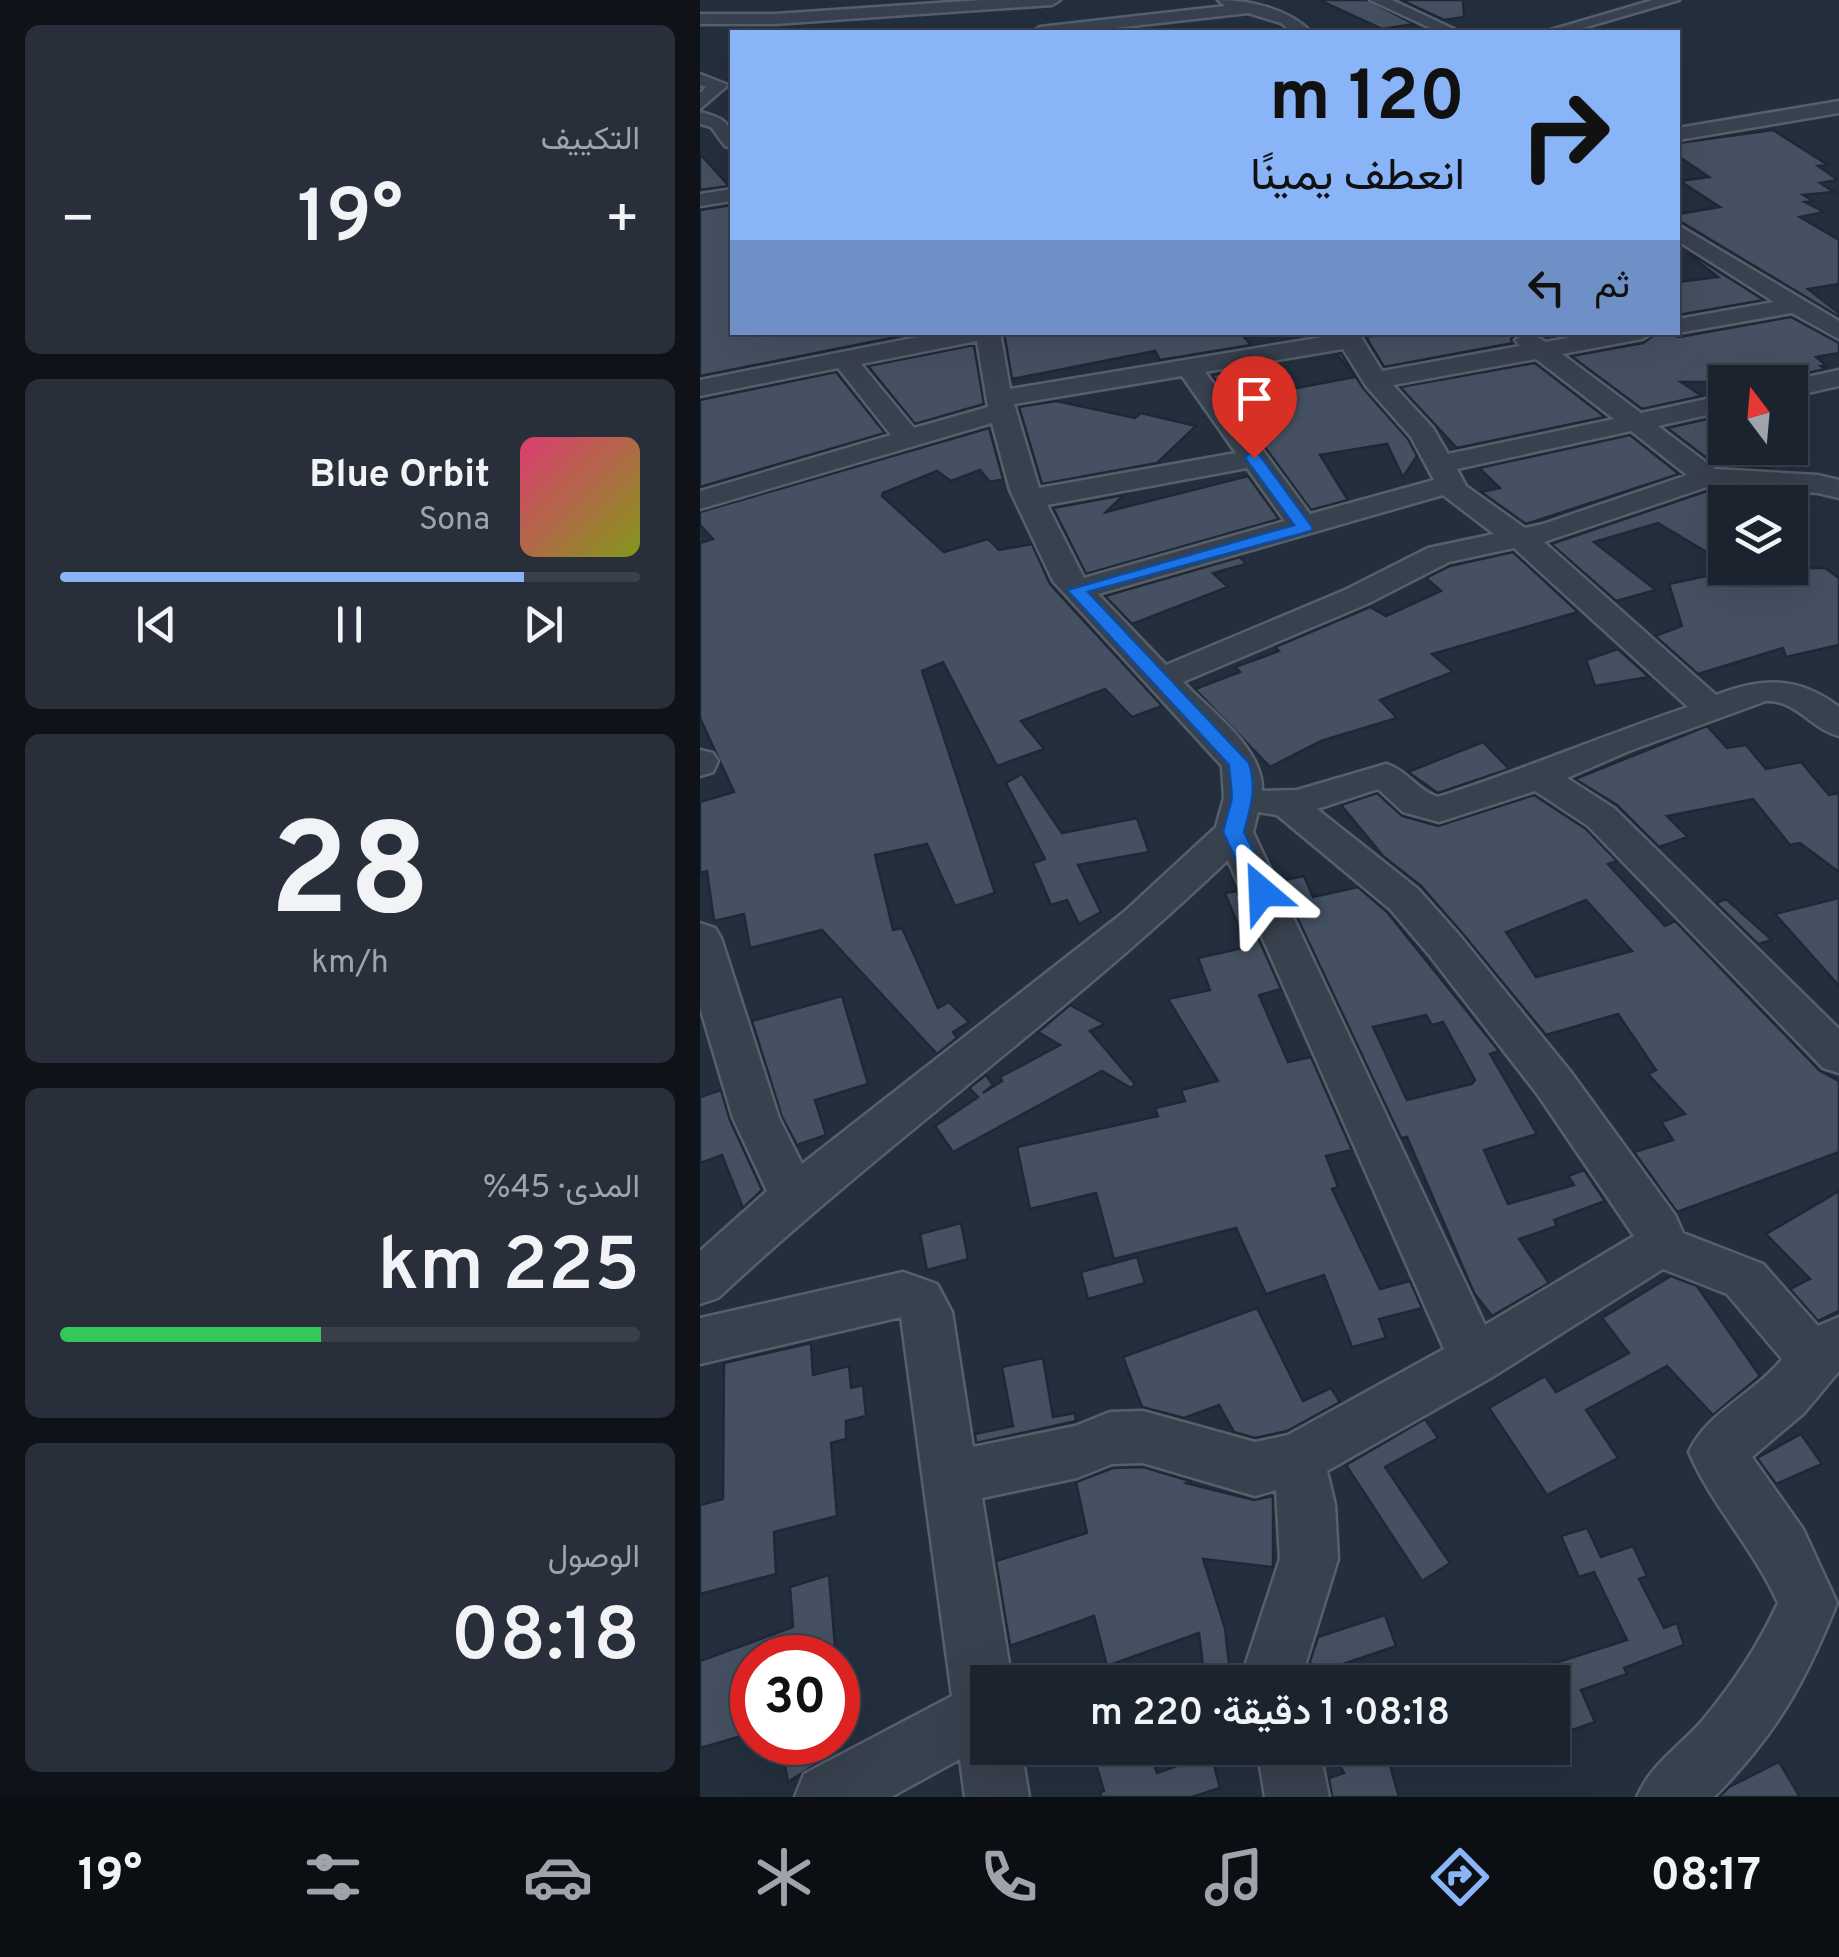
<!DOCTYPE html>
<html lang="ar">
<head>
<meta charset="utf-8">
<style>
	:root { --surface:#1b232e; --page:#282f3a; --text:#f1f3f6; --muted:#a0a4aa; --line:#39404a; --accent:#8ab4f8 }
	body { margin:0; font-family:Overpass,Vazirmatn,sans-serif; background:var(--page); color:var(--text); direction:rtl; height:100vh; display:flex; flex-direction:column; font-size:38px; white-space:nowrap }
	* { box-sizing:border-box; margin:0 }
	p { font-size:32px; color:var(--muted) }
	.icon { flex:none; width:55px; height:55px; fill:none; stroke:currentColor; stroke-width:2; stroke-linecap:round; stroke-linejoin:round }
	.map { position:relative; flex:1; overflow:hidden; direction:ltr }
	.drawer { display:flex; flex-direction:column; gap:25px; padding:25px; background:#0f1319; width:700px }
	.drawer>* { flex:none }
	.hud { position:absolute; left:30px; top:30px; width:950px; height:305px; border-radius:0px; box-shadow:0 10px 40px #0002,0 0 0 2px var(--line); direction:rtl; background:#8ab4f8; color:#111; overflow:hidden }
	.needle { width:65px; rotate:344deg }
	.controls { position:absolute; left:1008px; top:365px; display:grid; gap:20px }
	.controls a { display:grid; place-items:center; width:100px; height:100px; border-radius:0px; background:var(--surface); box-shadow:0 10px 40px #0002,0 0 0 2px var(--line); font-size:50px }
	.speed { position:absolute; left:30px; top:1635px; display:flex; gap:20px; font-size:50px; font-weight:700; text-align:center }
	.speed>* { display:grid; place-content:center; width:130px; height:130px; border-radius:50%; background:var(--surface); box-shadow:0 10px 40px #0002,0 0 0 2px var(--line); line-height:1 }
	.speed .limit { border:15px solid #d22; background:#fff; color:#111 }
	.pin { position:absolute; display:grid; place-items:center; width:85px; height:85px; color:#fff; margin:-102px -42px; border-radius:50% 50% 50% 0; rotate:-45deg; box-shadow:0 0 10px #0007 }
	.pin .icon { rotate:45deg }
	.me { position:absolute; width:110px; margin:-55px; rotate:334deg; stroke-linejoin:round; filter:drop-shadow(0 0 8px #0008) }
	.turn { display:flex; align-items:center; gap:35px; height:210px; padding:0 50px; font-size:45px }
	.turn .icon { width:130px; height:130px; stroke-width:2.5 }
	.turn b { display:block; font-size:70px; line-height:85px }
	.then { display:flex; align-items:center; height:95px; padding:0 50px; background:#0003; gap:20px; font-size:38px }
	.big { font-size:75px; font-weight:600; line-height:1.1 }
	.drawer .tile { flex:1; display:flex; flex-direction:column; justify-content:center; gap:15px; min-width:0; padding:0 35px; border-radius:15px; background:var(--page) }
	.drawer .dial { align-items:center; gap:0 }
	.dial b { font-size:130px; line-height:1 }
	.song { display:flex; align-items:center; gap:30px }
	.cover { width:120px; height:120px; border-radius:15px; background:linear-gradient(135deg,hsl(340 70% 55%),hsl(70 70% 35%)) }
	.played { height:10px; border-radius:5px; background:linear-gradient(90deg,var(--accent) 80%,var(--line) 80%) }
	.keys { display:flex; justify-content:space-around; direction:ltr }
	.heat { display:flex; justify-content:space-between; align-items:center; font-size:55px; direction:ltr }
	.charge { height:15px; border-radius:8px; background:linear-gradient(90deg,#34c759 45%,var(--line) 0) }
	.trip { position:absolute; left:270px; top:1665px; width:600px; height:100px; border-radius:0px; background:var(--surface); box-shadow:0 10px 40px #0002,0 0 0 2px var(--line); font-weight:600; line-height:100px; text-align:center; direction:rtl }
	.tabs { display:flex; height:160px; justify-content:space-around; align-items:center; background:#0b0e12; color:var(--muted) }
	.tabs .icon { width:70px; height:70px }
	.tabs .current { color:var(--accent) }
	.tabs b { font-size:45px; color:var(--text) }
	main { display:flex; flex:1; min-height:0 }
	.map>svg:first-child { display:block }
</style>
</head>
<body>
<main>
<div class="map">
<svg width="1139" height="1797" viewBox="0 0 1139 1797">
	<rect width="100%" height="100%" fill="#242f3e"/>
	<!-- building -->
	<g fill="#455162" stroke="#1f2835" stroke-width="2.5" fill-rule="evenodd">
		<polygon points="619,0 667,0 714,24 682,29"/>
		<polygon points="701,0 763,0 764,17 744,20"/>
		<polygon points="1073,130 1128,165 1118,166 1138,180 1120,183 1134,192 1103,195 1113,201 1105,202 1124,212 1100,217 1139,240 1139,284 1108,289 1139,313 1139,317 978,220 978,214 1020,207 980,181 1009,177 978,156 978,143"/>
		<polygon points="0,154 29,186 0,190"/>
		<polygon points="32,205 32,332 221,332 0,376 0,210"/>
		<polygon points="988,254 991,254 1064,300 978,315 978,282 1018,277"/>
		<polygon points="1091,317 1139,343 1139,353 1116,357 1126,365 1121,366 1126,369 1083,378 1080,382 981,382 1002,396 942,409 871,356 943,343 958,332 979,337"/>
		<polygon points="304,332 539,332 551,345 460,360 455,351 312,379"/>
		<polygon points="695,332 820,332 811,339 813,343 684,367 666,337"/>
		<polygon points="274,345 284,404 215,424 168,366"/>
		<polygon points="641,353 663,388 708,439 717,456 703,477 687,444 620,455 648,500 611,510 512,375 570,365 592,389 655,377 637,354"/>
		<polygon points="835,363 905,417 757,448 700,387"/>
		<polygon points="136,372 185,433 0,487 0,400"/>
		<polygon points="356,401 435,418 441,413 496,426 457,463 342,484 319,407"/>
		<polygon points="1025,415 1025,448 1045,448 1070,468 1016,465 967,428"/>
		<polygon points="289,428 303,479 290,482 280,470 251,481 237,471 183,493 182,496 244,552 288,539 299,550 332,544 350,584 462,706 432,717 405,689 321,721 344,749 297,766 243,662 222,671 295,893 255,906 227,844 175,855 193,930 202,928 238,1008 249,1002 269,1022 253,1032 257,1038 237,1054 122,930 50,948 44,914 14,921 7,871 0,873 0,802 34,792 0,718 0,543 13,539 0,525 0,512"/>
		<polygon points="930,435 979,474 826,524 781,492 800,488 779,468"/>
		<polygon points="548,476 579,519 386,574 353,508 424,495 406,512"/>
		<polygon points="1010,490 1025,491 1025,563 958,523 894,542 956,590 916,601 851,544"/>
		<polygon points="813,552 878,612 732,654 753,672 680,700 697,718 621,741 570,767 495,689 540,672 535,667 579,651 575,647 670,607 686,616 741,591 726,578 750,566"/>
		<polygon points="540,557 546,564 513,573 528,587 432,624 405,596"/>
		<polygon points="1043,568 1125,568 1139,578 1139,645 1086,657 1083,648 998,674 955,636 982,626 969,584"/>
		<polygon points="918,649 949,677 895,686 886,660"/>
		<polygon points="1007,726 1027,748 1046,745 1066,769 1101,762 1129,795 1139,793 1139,872 1100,843 1090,845 1053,799 967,816 988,837 959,847 917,805 875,779"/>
		<polygon points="783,742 809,769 738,793 708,772"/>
		<polygon points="322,774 362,833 437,818 449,852 378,865 401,912 379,924 367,900 351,905 333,863 345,859 306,783"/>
		<path d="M677,793L702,816L738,826L834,795L886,829L917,861L908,864L965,926L975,921L1120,1071L1139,1081V1152L977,1212L934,1152L973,1140L961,1122L985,1114L948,1074L956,1070L918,1014L846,1035L763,934L721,886L684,857L641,805ZM886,900L932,951L836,977L806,932Z"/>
		<path d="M604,876L613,897L658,887L687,912L799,1051L790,1054L837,1134L784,1150L808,1204L874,1185L868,1176L884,1170L905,1201L854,1220L857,1226L819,1239L849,1283L792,1316L774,1293L707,1137L701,1138L580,881ZM726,1015L732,1025L743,1022L775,1080L772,1084L707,1100L673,1027Z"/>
		<polygon points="537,891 581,989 559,995 588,1062 611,1057 652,1150 626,1156 638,1187 632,1189 680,1289 710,1281 722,1308 679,1319 686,1338 652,1347 624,1275 566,1294 536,1228 414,1259 396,1193 330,1209 317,1147 458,1116 455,1108 485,1101 481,1090 518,1081 468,999 510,990 498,958 547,947 525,893"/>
		<polygon points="1139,898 1139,986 1075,914"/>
		<polygon points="1026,899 1072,940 1058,944 1016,903"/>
		<polygon points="142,996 168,1084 115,1100 126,1135 97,1145 82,1117 52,1021"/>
		<polygon points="370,1005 405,1024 390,1031 435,1084 431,1088 402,1071 253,1152 235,1126 278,1097 269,1088 286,1075 293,1085 283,1093 302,1081 300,1077 360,1045 338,1032"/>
		<polygon points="21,1090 30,1120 62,1190 43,1208 22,1155 0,1163 0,1097"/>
		<polygon points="1139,1191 1139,1311 1118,1321 1090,1289 1110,1279 1066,1234"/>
		<polygon points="261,1223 268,1259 227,1270 220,1234"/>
		<polygon points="437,1257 445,1283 388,1299 381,1272"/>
		<polygon points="971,1276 997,1286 1060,1376 1013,1415 967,1366 886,1410 918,1458 847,1495 789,1408 845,1376 856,1392 929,1353 902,1318"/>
		<polygon points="557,1308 603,1401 631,1388 640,1402 587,1431 555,1438 534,1432 519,1405 484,1418 442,1407 423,1357"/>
		<polygon points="111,1343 113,1375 149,1366 151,1388 163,1385 166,1416 146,1421 146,1439 131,1443 137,1516 74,1532 76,1574 0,1594 0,1505 23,1499 24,1363"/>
		<polygon points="343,1358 353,1417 375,1413 376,1421 276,1443 275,1434 313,1426 302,1367"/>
		<polygon points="725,1419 738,1438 685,1467 750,1563 722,1581 646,1465"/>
		<polygon points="1101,1434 1122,1464 1076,1484 1057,1458"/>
		<polygon points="443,1467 490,1481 486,1483 554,1500 573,1496 573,1567 503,1559 525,1628 531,1682 505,1682 499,1633 407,1666 394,1616 310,1646 296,1561 387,1533 376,1482 413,1468"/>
		<polygon points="887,1528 901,1557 933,1546 947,1576 939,1579 964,1628 977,1623 984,1645 924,1668 927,1674 881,1690 895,1722 852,1737 852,1690 864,1686 855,1663 927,1640 894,1572 879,1577 861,1536"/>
		<polygon points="129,1575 136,1658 52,1658 52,1733 0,1748 0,1661 93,1627 90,1587"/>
		<polygon points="685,1615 696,1646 614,1674 610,1661 618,1637"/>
		<polygon points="81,1742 117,1742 121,1761 88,1782"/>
		<polygon points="391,1748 449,1748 457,1773 511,1754 520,1788 492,1797 401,1797 400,1792 404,1791"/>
		<polygon points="630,1748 685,1748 699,1797 632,1797 629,1778 644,1773"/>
		<polygon points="1079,1762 1100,1797 1019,1797 1029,1787"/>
	</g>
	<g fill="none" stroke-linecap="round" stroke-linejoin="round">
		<defs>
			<g id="minor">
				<polygon points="282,0 360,0 352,5 75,24 0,24 0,14 75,14"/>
				<path d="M518,0C549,0 589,9 611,32H593L581,23L548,13L379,32H332L340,27L525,6Z"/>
				<polygon points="670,0 692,0 760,32 739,32"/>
				<polygon points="953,0 979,0 869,32 844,32"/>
				<polygon points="0,74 28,85 0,109 0,93 6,87 0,85"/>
				<polygon points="1139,101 1139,113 978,140 978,128"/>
				<path d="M0,112C24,118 32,122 32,148L25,146L11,127L0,124Z"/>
				<polygon points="32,189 32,201 0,206 0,194"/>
				<polygon points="978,225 1139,321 1139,339 1092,313 978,333 974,332 978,332 978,319 1074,302 978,241"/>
				<path d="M243,332H300L310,389L635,335L633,332H658L682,371L820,346L815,340L828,332L846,342L897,332H954L942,339L862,354L941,413L1025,395V411L958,426L1015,469L1118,475L1139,480V498L1118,493L1010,486L844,542L1016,695C1062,677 1099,676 1139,707V736C1111,729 1097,700 1066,701L929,751L867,778L914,808L1139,1029V1073L1123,1068L888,826L835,791L739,822L703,812L678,789L617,809L718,889L760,936L870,1071L975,1215L983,1233L1063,1264L1118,1326L1139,1317V1371L1104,1413L1052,1457L1103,1529L1137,1603C1105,1683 1076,1735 1014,1797H937C951,1764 979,1747 1002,1721C1033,1684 1058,1646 1078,1603C1054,1549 1012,1506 989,1452C1006,1413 1055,1393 1082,1359L1027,1294L963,1269L794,1376L627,1471L635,1505L638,1559L603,1672L605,1682H545L543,1672L580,1559L576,1490L555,1496L443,1463L412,1464L377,1478L282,1498L312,1682H288V1748H321L329,1797H265L260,1759L191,1797H95L104,1774L252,1696L201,1317L0,1364V1318L203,1272L237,1284L252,1312L273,1447L375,1426L410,1412L443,1411L555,1442L588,1435L744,1349L528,860C366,1015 182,1145 18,1298L0,1304V1251L67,1191L33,1118L0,1007V923L15,928L21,938L79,1118L102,1164L424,912L516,827L524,798L522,766L353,581L310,490L292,423L0,509V491L191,435L138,368L0,396V380ZM277,341L288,407L214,428L161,364ZM643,349L666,386L711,437L734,480L610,514L505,372ZM836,359L914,419L748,454L733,428L693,385ZM482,376L536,453L339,488L314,404ZM931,431L987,475L843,524L825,528L766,486L757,469ZM547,468L585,521L384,578L347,505ZM743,495L794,534L728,548L645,590L466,665L398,594ZM814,548L988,707C904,735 823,770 738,797C718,791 707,770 686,764L597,790L562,791C564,748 510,711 483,682L667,604L749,562ZM558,812L577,815L690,909L730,956L838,1095L934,1236L785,1325L553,832Z"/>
				<polygon points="1139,370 1139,386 1090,397 1090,382 1084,382"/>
				<polygon points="0,750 13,753 18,761 13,772 0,776"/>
				<polygon points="557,1748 619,1748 629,1797 565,1797"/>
			</g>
		</defs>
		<!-- minor casing -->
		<use href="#minor" stroke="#565f6c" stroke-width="5"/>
		<!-- minor -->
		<use href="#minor" fill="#38414e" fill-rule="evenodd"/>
	</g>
	<!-- route -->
	<path fill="#1a73e8" stroke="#114b97" stroke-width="2.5" d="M548,454H559L613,528L611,531L388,592L549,763C557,788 551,807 544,832L574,892L562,900L551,892L523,832L532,798L529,765L367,590L594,525L545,458Z"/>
</svg>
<div class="controls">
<a><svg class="needle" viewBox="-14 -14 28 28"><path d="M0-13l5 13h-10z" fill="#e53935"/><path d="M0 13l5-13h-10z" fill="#a0a4aa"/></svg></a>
<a><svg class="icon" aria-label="layers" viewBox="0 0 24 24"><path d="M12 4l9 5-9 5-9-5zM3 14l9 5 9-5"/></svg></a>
</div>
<div class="speed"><div class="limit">30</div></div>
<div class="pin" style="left:554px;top:458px;background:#d93025"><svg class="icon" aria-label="arrive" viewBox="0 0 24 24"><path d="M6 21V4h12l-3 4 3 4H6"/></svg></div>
<svg class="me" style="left:562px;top:892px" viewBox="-20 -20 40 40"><path d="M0-17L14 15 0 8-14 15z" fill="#1a73e8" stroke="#fff" stroke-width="4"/></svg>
<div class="trip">08:18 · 1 دقيقة · 220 m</div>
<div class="hud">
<div class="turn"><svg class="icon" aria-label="right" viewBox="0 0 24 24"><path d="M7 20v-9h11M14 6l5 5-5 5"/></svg><div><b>120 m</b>انعطف يمينًا</div></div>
<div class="then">ثم<svg class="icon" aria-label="left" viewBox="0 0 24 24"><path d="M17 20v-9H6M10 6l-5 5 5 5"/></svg></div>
</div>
</div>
<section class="drawer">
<div class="tile"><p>التكييف</p>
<div class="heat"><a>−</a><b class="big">19°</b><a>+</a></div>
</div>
<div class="tile">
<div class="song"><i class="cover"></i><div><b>Blue Orbit</b><p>Sona</p></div></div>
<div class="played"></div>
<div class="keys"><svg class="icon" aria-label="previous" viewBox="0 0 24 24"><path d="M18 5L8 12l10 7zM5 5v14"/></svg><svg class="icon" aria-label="pause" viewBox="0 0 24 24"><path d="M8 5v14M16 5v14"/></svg><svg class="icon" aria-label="next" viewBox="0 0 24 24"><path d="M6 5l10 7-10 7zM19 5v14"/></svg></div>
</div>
<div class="tile dial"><b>28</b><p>km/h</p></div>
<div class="tile"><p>المدى · 45%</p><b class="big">225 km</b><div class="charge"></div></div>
<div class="tile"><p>الوصول</p><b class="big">08:18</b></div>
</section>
</main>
<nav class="tabs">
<b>08:17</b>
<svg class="icon current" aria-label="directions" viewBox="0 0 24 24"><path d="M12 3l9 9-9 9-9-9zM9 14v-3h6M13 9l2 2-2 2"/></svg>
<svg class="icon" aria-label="music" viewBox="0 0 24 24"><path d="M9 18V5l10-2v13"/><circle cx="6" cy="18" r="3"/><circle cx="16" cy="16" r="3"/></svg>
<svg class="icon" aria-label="phone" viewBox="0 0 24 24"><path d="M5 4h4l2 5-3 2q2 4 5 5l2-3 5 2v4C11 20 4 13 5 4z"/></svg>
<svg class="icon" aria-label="climate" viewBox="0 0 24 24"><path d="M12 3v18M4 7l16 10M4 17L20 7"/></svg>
<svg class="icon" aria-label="car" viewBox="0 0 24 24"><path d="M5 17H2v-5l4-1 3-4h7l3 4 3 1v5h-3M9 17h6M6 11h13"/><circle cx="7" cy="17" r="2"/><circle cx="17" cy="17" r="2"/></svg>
<svg class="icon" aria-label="filters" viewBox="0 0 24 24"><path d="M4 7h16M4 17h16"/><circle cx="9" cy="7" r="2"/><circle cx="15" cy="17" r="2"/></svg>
<b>19°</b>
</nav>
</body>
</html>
